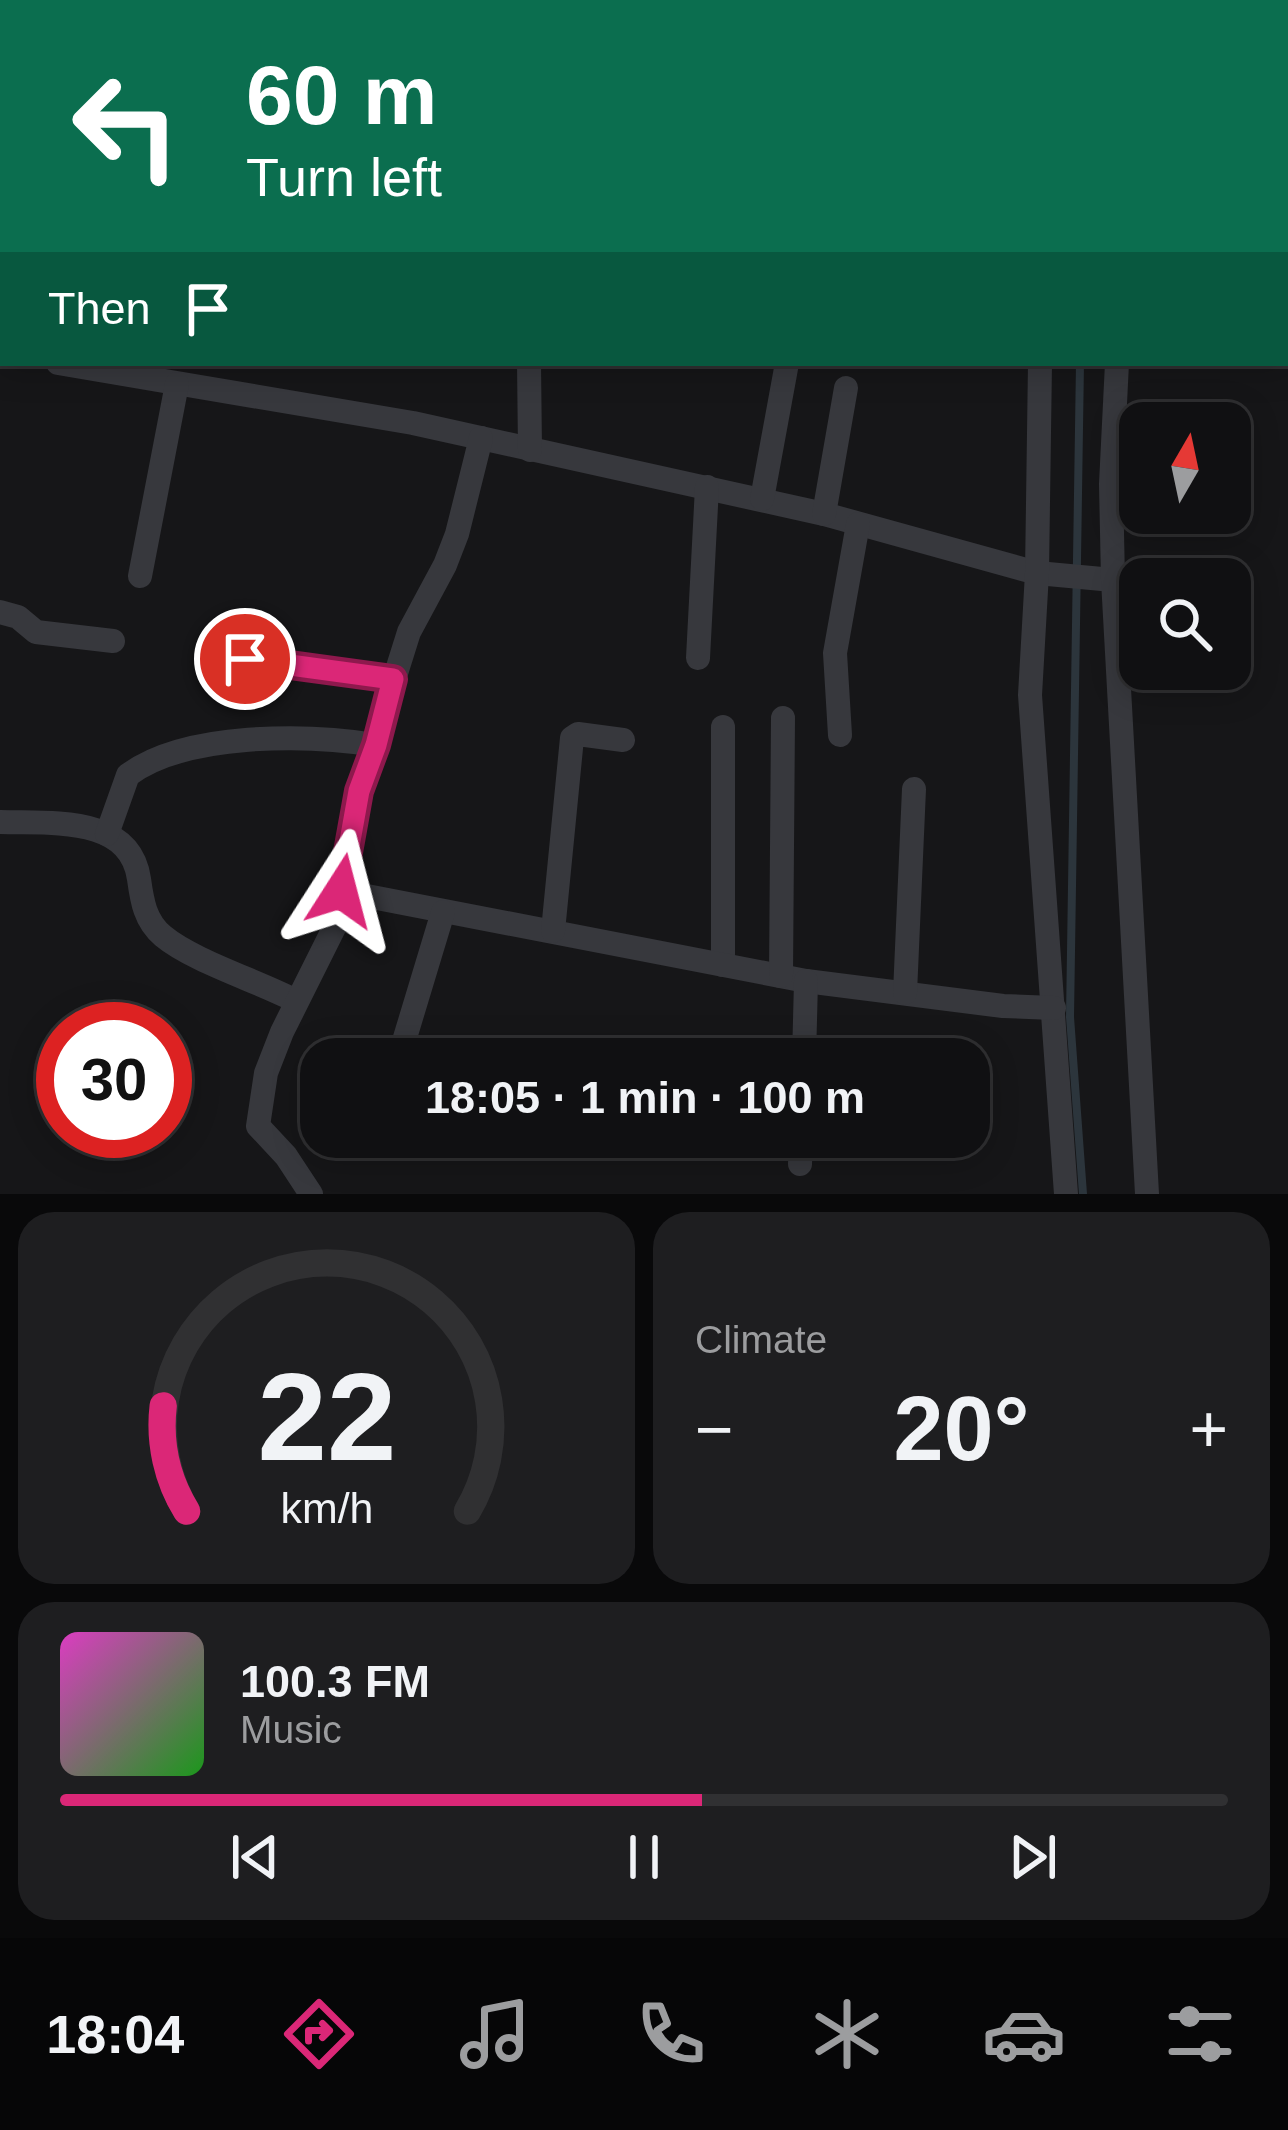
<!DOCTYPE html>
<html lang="en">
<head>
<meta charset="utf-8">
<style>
	:root { --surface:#101012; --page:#1e1e20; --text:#f1f3f6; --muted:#9c9d9f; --line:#303032; --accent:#db2777 }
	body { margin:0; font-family:Arial,sans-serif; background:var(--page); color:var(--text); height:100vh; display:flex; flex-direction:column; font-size:45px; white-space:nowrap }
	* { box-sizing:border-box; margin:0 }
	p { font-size:39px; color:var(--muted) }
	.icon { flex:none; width:66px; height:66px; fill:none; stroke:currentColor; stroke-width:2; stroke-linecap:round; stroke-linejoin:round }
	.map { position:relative; height:1194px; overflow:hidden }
	.sheet { display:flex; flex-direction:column; gap:18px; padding:18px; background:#09090a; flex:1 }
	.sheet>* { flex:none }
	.top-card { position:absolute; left:0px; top:0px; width:1290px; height:366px; box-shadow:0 6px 30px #0003,0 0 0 3px var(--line); background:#0b6e4f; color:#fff; overflow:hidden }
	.needle { width:78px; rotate:9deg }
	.controls { position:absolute; left:1119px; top:402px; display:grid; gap:24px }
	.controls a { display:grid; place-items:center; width:132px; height:132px; border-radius:24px; background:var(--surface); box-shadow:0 6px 30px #0003,0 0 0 3px var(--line); font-size:60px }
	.speed { position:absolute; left:36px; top:1002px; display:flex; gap:24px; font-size:60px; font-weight:700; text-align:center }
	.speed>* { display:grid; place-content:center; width:156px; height:156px; border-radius:50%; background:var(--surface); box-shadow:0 6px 30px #0003,0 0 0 3px var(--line); line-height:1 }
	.speed .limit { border:18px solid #d22; background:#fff; color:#111 }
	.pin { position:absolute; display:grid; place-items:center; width:102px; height:102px; color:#fff; margin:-51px; border:6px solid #fff; border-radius:50%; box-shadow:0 3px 12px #0007 }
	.me { position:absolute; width:132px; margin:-66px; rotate:9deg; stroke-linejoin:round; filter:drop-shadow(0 0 9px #0008) }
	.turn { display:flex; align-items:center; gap:42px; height:252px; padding:0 48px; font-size:54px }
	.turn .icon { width:156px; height:156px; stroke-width:2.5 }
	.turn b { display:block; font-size:84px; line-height:102px }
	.then { display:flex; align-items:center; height:114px; padding:0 48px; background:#0003; gap:24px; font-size:45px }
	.big { font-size:90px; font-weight:700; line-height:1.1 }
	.sheet .card { flex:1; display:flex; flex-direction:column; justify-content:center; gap:18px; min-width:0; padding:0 42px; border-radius:36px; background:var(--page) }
	.sheet .dial { align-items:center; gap:0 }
	.dial svg { height:312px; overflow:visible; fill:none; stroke:var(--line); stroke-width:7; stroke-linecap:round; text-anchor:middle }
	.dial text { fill:var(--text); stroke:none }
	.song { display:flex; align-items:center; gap:36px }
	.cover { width:144px; height:144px; border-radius:18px; background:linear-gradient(135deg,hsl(310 70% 55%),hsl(120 70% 35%)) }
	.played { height:12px; border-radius:6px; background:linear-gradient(90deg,var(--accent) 55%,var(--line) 55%) }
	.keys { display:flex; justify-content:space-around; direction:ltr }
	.heat { display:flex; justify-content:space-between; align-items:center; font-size:66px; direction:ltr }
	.sheet .tiles { flex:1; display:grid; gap:18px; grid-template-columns:1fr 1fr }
	.card:last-child { grid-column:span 2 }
	.trip { position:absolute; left:300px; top:1038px; width:690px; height:120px; border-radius:36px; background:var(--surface); box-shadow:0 6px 30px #0003,0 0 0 3px var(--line); font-weight:700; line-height:120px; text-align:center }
	.dock { display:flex; height:192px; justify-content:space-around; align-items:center; background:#060607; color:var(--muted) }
	.dock .icon { width:84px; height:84px }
	.dock .current { color:var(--accent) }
	.dock b { font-size:54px; color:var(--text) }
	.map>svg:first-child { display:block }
</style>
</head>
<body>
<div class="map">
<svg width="1288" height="1194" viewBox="0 0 1288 1194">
	<rect width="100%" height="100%" fill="#161618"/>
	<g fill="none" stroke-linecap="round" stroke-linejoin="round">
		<!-- stream -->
		<g stroke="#2c353c" stroke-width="8">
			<polyline points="1113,3 1114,0"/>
			<polyline points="1080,363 1070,1017 1083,1194"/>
		</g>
		<!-- minor -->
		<g stroke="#37383d" stroke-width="24">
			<polyline points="508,0 508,3"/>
			<polyline points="1069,3 1070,0"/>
			<polyline points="1154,3 1154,0"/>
			<polyline points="0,353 3,354"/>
			<polyline points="58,363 413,423 824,514 1037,573 1113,580"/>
			<polyline points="529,363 530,450"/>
			<polyline points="1040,363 1037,573 1030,695 1066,1194"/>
			<polyline points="1117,363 1111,484 1113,580 1147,1194"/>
			<polyline points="762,499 787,363"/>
			<polyline points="824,514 846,388"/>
			<polyline points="140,576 177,384"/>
			<polyline points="0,612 18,617 36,632 113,641"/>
			<polyline points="698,658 707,487"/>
			<polyline points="245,659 393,679"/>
			<polyline points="723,727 723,965"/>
			<polyline points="840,735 835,653 858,524"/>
			<path d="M0,822C48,824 130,814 139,879C142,901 145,921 163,936C193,961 258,981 296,1001"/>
			<path d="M107,834L128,775C186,732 308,734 376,745"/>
			<polyline points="341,891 806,981 1003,1006 1054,1008"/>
			<polyline points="553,931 572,738 578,734 623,740"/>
			<polyline points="781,976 783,718"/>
			<polyline points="905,993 914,789"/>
			<polyline points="404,1041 443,912"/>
			<polyline points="804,1059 806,981"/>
			<polyline points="800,1164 801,1137"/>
			<polyline points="311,1194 286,1156 258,1126 266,1073 282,1032 337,922 359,791 409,632 445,565 457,534 481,438"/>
		</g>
	</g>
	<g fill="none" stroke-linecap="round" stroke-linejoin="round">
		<defs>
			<polyline id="route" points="245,659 393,679 376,745 359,791 341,891"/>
		</defs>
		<!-- route casing -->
		<use href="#route" stroke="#8e194d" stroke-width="30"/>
		<!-- route -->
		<use href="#route" stroke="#db2777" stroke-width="21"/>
	</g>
</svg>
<div class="controls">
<a><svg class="needle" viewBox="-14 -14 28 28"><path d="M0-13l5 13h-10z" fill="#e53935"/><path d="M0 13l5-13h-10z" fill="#9c9d9f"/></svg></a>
<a><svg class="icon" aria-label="search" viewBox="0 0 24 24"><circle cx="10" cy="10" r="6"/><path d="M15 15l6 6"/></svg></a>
</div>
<div class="speed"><div class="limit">30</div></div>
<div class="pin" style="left:245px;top:659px;background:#d93025"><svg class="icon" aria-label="arrive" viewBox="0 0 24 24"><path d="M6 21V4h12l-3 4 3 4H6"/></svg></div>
<svg class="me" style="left:341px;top:891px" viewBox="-20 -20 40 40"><path d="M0-17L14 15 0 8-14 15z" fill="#db2777" stroke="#fff" stroke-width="4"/></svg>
<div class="trip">18:05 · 1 min · 100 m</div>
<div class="top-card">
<div class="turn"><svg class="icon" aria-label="left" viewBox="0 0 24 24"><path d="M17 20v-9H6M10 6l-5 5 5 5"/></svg><div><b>60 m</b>Turn left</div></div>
<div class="then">Then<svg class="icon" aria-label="arrive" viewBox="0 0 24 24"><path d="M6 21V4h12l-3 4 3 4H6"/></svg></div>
</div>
</div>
<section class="sheet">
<div class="tiles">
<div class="card dial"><svg viewBox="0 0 100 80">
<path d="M14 69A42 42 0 1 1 86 69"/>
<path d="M14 69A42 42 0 0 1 8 42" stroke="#db2777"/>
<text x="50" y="56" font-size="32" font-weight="700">22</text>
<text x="50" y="72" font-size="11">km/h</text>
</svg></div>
<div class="card"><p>Climate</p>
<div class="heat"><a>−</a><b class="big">20°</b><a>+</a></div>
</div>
<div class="card">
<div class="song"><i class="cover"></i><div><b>100.3 FM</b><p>Music</p></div></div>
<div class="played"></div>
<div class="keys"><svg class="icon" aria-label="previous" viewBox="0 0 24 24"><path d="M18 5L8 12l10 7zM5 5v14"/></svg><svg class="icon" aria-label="pause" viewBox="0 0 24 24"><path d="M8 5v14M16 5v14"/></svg><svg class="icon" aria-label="next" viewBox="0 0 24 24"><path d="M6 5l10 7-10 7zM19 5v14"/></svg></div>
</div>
</div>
</section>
<nav class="dock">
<b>18:04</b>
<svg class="icon current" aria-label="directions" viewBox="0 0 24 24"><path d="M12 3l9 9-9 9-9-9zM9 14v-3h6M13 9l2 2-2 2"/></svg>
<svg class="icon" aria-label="music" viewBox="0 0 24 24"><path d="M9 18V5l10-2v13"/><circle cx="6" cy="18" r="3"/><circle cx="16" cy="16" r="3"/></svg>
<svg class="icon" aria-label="phone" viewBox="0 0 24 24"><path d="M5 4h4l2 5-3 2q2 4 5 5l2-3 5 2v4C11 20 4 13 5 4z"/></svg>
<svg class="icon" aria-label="climate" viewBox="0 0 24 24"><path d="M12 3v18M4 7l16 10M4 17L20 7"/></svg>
<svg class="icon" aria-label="car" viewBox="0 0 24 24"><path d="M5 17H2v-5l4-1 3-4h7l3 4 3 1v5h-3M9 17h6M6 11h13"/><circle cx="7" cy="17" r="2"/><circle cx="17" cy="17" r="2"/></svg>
<svg class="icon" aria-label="filters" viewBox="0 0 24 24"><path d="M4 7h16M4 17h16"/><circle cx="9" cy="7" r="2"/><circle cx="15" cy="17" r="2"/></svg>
</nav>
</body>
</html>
